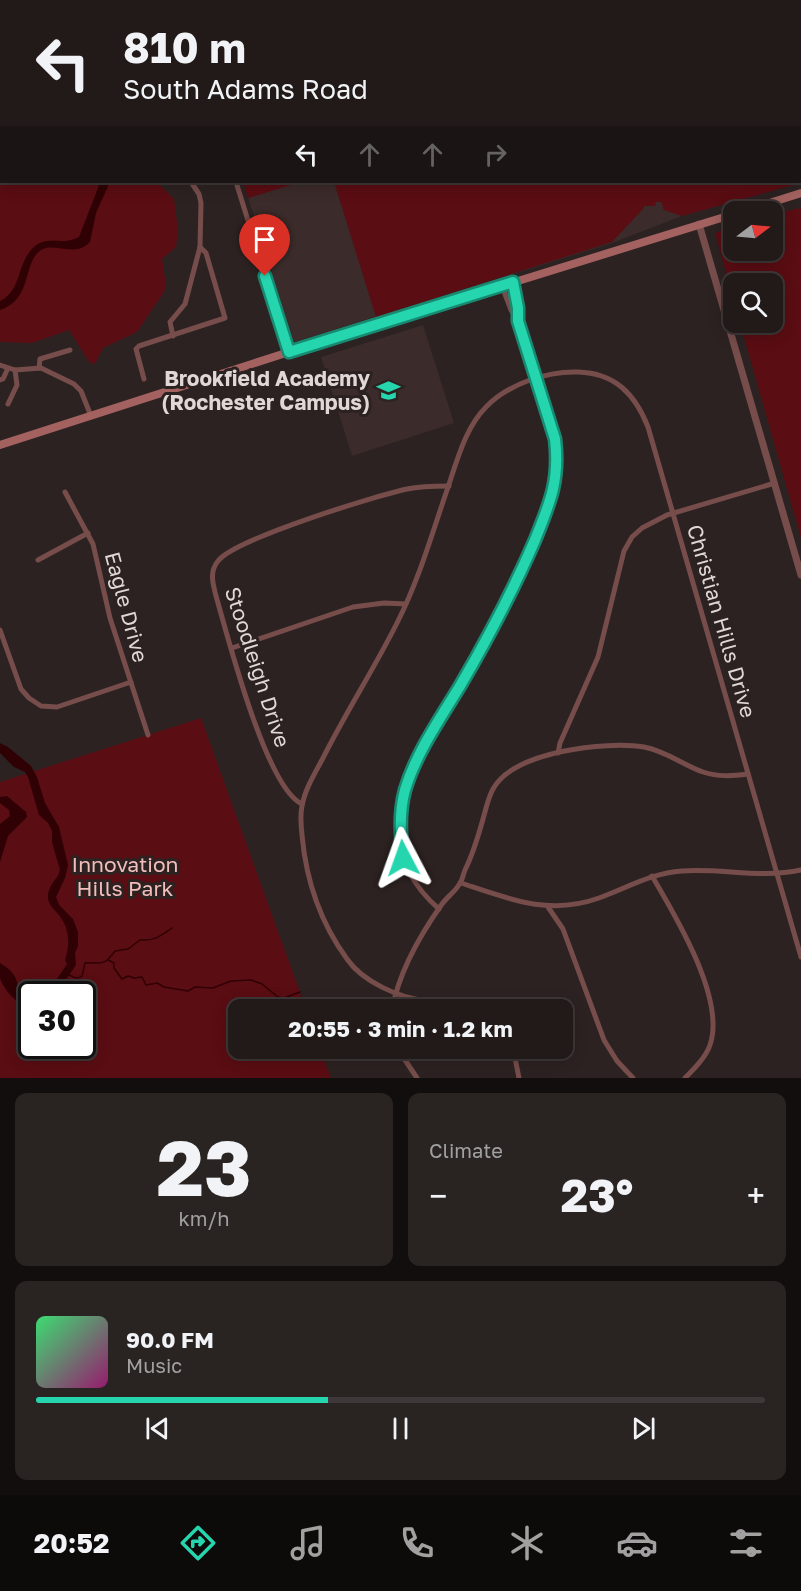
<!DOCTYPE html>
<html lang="en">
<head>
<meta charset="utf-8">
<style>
	:root { --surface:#211a19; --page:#292322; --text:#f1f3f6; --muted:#a2a1a2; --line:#3e3838; --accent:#25d5ae }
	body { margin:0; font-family:"Golos Text",sans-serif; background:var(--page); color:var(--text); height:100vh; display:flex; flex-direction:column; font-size:22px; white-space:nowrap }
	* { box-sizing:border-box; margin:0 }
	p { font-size:20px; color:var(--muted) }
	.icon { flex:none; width:33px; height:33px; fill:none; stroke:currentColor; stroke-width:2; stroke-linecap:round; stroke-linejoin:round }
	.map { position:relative; height:1078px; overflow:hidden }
	.panel { display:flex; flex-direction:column; gap:15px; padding:15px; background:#120e0e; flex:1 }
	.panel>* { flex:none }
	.guide { position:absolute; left:0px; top:0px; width:801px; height:183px; box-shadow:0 3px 15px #0003,0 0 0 2px var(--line); background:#211a19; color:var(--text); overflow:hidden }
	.needle { width:39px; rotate:74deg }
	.tools { position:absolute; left:723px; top:201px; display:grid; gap:12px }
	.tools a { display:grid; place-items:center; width:60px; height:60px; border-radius:12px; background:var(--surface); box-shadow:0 3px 15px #0003,0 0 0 2px var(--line); font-size:30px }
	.speed { position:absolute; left:18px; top:981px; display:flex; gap:12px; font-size:30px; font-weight:700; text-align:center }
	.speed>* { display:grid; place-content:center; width:78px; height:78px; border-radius:50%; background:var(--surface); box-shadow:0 3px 15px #0003,0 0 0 2px var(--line); line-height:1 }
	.speed .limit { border:3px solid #111; border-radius:9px; background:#fff; color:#111 }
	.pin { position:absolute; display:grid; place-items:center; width:51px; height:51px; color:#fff; margin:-62px -26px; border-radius:50% 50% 50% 0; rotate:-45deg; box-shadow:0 0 6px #0007 }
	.pin .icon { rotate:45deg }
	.me { position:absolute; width:66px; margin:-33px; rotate:356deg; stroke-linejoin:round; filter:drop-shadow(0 0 4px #0008) }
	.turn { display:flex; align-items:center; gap:21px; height:126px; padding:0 24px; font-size:27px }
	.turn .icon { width:78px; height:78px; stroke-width:2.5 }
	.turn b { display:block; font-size:42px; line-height:51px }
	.lanes { display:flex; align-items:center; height:57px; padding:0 24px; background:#0003; justify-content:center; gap:30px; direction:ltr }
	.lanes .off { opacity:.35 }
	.big { font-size:45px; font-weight:700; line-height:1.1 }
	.panel .tile { flex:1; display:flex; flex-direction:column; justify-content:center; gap:9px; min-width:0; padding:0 21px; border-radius:12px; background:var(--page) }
	.panel .dial { align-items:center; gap:0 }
	.dial b { font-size:78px; line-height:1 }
	.song { display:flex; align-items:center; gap:18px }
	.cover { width:72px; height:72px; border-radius:9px; background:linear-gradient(135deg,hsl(140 70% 55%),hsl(320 70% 35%)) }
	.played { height:6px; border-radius:3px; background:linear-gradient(90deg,var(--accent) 40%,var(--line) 40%) }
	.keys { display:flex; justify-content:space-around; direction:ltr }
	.heat { display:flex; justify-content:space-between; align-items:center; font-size:33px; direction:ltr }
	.panel .tiles { flex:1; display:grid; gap:15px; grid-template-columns:1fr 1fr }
	.tile:last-child { grid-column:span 2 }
	.trip { position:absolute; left:228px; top:999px; width:345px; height:60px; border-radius:12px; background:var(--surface); box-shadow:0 3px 15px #0003,0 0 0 2px var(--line); font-weight:700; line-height:60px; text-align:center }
	.menu { display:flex; height:96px; justify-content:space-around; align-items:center; background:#0d0a0a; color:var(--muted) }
	.menu .icon { width:42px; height:42px }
	.menu .selected { color:var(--accent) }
	.menu b { font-size:27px; color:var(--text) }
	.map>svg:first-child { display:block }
</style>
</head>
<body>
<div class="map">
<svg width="801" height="1078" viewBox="0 0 801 1078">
	<rect width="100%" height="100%" fill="#2c2221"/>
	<!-- built -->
	<g fill="#3b2b2a">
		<polygon points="185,0 801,0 801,183 682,216 612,243 294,342 243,182 800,182 800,2"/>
		<polygon points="423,325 454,423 352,456 321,357"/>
	</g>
	<!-- green -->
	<g fill="#5a0d13" fill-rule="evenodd">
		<polygon points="185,0 801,0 801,183 682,216 664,210 661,202 656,202 655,206 644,206 643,209 612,242 376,317 335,185 321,182 800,182 800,2"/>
		<polygon points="0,113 2,182 157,182 174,199 178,230 176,247 162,259 166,285 164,292 137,332 103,348 95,364 89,362 69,330 32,343 0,342"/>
		<polygon points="243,182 301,182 248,198"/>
		<polygon points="801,208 801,538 740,323 772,322 772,284 734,284 733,298 715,233 733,227 734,250 772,250 773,214"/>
		<path d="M201,718L306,1009L238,1010V1048L320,1049L331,1078H0V782ZM32,994H82V1046H32Z"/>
	</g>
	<!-- water -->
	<g fill="#2f0104">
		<path d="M99,182H109V184L96,213L90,242C75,258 55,242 41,250C22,263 33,299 0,310V301C21,291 17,266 31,250C46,233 61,247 79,237L98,188Z"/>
		<path d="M0,743L8,747L31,766L37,777L45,803L59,827L68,865L65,878L56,897L59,905L73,919L78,932V946L75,953L76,965L56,994H41L53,985L67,964L65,960C70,945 70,929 59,915C54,909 47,904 48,895C49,884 58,879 60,870L52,842V831L48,823L39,815L28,777L25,772L14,767L0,753Z"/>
		<polygon points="7,796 26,812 27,817 8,836 0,862 0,824 10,816 9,810 0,803 0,797"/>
		<path d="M0,963C13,971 18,977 18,992L29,996L27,1000L31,999V1007L27,1008L26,1005C16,1004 3,988 0,978C0,974 0,967 0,963Z"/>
	</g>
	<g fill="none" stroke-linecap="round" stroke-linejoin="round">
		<!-- stream -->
		<g stroke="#2f0104" stroke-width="1.5">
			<polyline points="649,0 652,2"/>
			<polyline points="800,168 801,169"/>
			<polyline points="108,960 114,963 114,968 122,979 128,976 134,978 142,977 146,985 157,983 164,987 188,991 195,987 213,988 231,981 251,980 262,984 278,997 284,998 300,992"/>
			<path d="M69,975C74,977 77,980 82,976L85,963C103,962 103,967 115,951L128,949L140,940C155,941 160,936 172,928"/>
		</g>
		<!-- minor -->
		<g stroke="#764d4b" stroke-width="5">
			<polyline points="43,0 44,2"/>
			<polyline points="95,0 96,2"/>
			<polyline points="118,0 120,2"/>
			<polyline points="177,0 178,2"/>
			<polyline points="0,8 2,9"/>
			<polyline points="0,61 2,62"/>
			<polyline points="0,102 2,103"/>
			<polyline points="236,182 289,352"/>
			<polyline points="513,282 518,308 518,319"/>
			<polyline points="173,336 170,322 185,304 200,247 201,203 199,194 191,182"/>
			<polyline points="0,365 15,370 41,368 74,384 81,391 91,416"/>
			<polyline points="39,368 40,359 70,350"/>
			<polyline points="144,379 136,349 139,346 225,318 206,253 200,247"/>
			<polyline points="0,380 3,379 8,368"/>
			<polyline points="8,404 17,385 15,370"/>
			<polyline points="65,492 93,544 110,618 148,735"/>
			<polyline points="38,560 88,533"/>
			<polyline points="0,630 21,689 29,698 41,706 57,707 131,682"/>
			<polyline points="232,648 353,607 384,603 406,604"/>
			<polyline points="558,753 560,743 598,657 624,551 632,537 642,528 667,515 775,483"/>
			<path d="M302,804C266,788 228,637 216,596C213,584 209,572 218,561C235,539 375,496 407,489C421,486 435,486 449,486"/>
			<path d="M652,876C675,915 726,999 710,1045C706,1057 694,1069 685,1078"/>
			<path d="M461,883C509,899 549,916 599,898C627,888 651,873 682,871C722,868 761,879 801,870"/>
			<polyline points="548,907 563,929 604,1040 617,1061 633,1078"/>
			<path d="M439,909C402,877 391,837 405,790C414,761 431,734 446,709C479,653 510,599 535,539C543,519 554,497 557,475C562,435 531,360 518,321L511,310L502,286"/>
			<path d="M392,1010C399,971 420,935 442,904C448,896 456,891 460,883C463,879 463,874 465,870C473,854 478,837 483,819C486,809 488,798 493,789C514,751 606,741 644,747C666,751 683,765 703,772C718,777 732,776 748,774"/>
			<path d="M486,1010C468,997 446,1002 426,1000C400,999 362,981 347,959C320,922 306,880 302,835C301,826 300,815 302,806C305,789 315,773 323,758C346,712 374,669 397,623C418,582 431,537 446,493C456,465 464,429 486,407C508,384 547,371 578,372C615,373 635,394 648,427L801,957"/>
			<polyline points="397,1048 417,1078"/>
			<polyline points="513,1048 519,1078"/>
		</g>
		<!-- tertiary -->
		<polyline stroke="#764d4b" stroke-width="7" points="699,224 801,575"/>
		<!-- secondary -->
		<g stroke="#a3625f" stroke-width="8">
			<polyline points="741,212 801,193"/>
			<polyline points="0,445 289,352 734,214"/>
		</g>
	</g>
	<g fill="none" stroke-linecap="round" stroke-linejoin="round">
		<defs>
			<path id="route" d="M265,276L289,352L513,282L518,308V321L555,439C560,480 550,503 535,540C513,591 488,638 460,686C440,719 416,753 405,790C399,812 400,835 403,858"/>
		</defs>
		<!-- route casing -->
		<use href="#route" stroke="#188a71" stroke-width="15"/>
		<!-- route -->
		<use href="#route" stroke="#25d5ae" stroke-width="10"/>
	</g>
	<!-- icons -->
	<defs>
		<symbol id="school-bare" viewBox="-9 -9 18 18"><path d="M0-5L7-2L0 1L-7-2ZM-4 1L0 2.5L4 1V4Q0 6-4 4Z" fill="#25d5ae" stroke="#2c2221" stroke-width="2.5" paint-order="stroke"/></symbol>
	</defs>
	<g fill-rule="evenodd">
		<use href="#school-bare" x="372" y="374" width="33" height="33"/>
	</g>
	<g text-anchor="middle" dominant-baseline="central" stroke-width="6" stroke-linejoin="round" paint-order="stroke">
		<!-- poi labels -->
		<g font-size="21" font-weight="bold" fill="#dfd8d7" stroke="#2c2221" text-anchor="end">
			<text x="370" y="378">Brookfield Academy<tspan x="370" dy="24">(Rochester Campus)</tspan></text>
		</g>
		<!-- street labels -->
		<g font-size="21" fill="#dfd8d7" stroke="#2c2221">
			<text transform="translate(127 607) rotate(75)">Eagle Drive</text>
			<text transform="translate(722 621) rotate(74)">Christian Hills Drive</text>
			<text transform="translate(258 667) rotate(72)">Stoodleigh Drive</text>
		</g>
		<!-- park labels -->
		<g font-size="21" fill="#f2bdba" stroke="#2c2221">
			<text x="125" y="864">Innovation<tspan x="125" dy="24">Hills Park</tspan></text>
		</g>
	</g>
</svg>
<div class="tools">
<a><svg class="needle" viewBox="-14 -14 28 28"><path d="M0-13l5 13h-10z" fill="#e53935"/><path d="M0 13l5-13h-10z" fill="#a2a1a2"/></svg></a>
<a><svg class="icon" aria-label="search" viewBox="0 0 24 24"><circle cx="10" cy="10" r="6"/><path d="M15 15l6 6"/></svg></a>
</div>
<div class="speed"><div class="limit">30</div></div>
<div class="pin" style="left:265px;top:276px;background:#d93025"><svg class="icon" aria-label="arrive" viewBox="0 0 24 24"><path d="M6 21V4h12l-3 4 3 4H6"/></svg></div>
<svg class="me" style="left:403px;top:858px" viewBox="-20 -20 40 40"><path d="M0-17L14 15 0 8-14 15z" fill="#25d5ae" stroke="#fff" stroke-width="4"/></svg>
<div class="trip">20:55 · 3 min · 1.2 km</div>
<div class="guide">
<div class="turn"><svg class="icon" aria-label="left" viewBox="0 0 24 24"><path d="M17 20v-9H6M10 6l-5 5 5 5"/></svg><div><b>810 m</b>South Adams Road</div></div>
<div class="lanes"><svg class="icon" aria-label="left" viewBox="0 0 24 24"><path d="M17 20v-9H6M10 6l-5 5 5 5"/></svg><svg class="icon off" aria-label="ahead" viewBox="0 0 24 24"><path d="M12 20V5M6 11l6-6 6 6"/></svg><svg class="icon off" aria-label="ahead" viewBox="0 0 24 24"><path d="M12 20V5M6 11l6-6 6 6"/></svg><svg class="icon off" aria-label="right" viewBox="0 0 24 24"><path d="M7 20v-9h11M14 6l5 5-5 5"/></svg></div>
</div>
</div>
<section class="panel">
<div class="tiles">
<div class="tile dial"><b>23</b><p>km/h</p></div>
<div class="tile"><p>Climate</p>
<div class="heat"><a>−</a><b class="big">23°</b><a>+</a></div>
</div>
<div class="tile">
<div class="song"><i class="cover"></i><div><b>90.0 FM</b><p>Music</p></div></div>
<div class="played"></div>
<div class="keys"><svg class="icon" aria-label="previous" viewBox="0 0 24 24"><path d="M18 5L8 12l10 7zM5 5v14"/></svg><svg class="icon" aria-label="pause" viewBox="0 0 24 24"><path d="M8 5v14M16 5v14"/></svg><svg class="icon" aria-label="next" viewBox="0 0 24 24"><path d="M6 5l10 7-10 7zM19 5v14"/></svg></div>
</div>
</div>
</section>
<nav class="menu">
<b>20:52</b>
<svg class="icon selected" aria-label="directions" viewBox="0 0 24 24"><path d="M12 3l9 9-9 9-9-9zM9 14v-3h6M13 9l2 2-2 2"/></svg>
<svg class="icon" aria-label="music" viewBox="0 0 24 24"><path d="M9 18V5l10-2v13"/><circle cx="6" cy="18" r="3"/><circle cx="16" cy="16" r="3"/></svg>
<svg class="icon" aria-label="phone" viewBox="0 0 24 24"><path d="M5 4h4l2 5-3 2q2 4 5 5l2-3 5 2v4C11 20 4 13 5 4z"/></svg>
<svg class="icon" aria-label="climate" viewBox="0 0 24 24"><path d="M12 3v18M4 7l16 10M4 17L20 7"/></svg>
<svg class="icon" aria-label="car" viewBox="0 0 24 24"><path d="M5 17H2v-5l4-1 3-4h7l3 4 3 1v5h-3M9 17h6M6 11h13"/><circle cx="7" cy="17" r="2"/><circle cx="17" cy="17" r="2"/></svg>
<svg class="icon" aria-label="filters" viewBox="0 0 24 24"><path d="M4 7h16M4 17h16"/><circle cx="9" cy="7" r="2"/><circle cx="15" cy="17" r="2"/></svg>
</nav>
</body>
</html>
